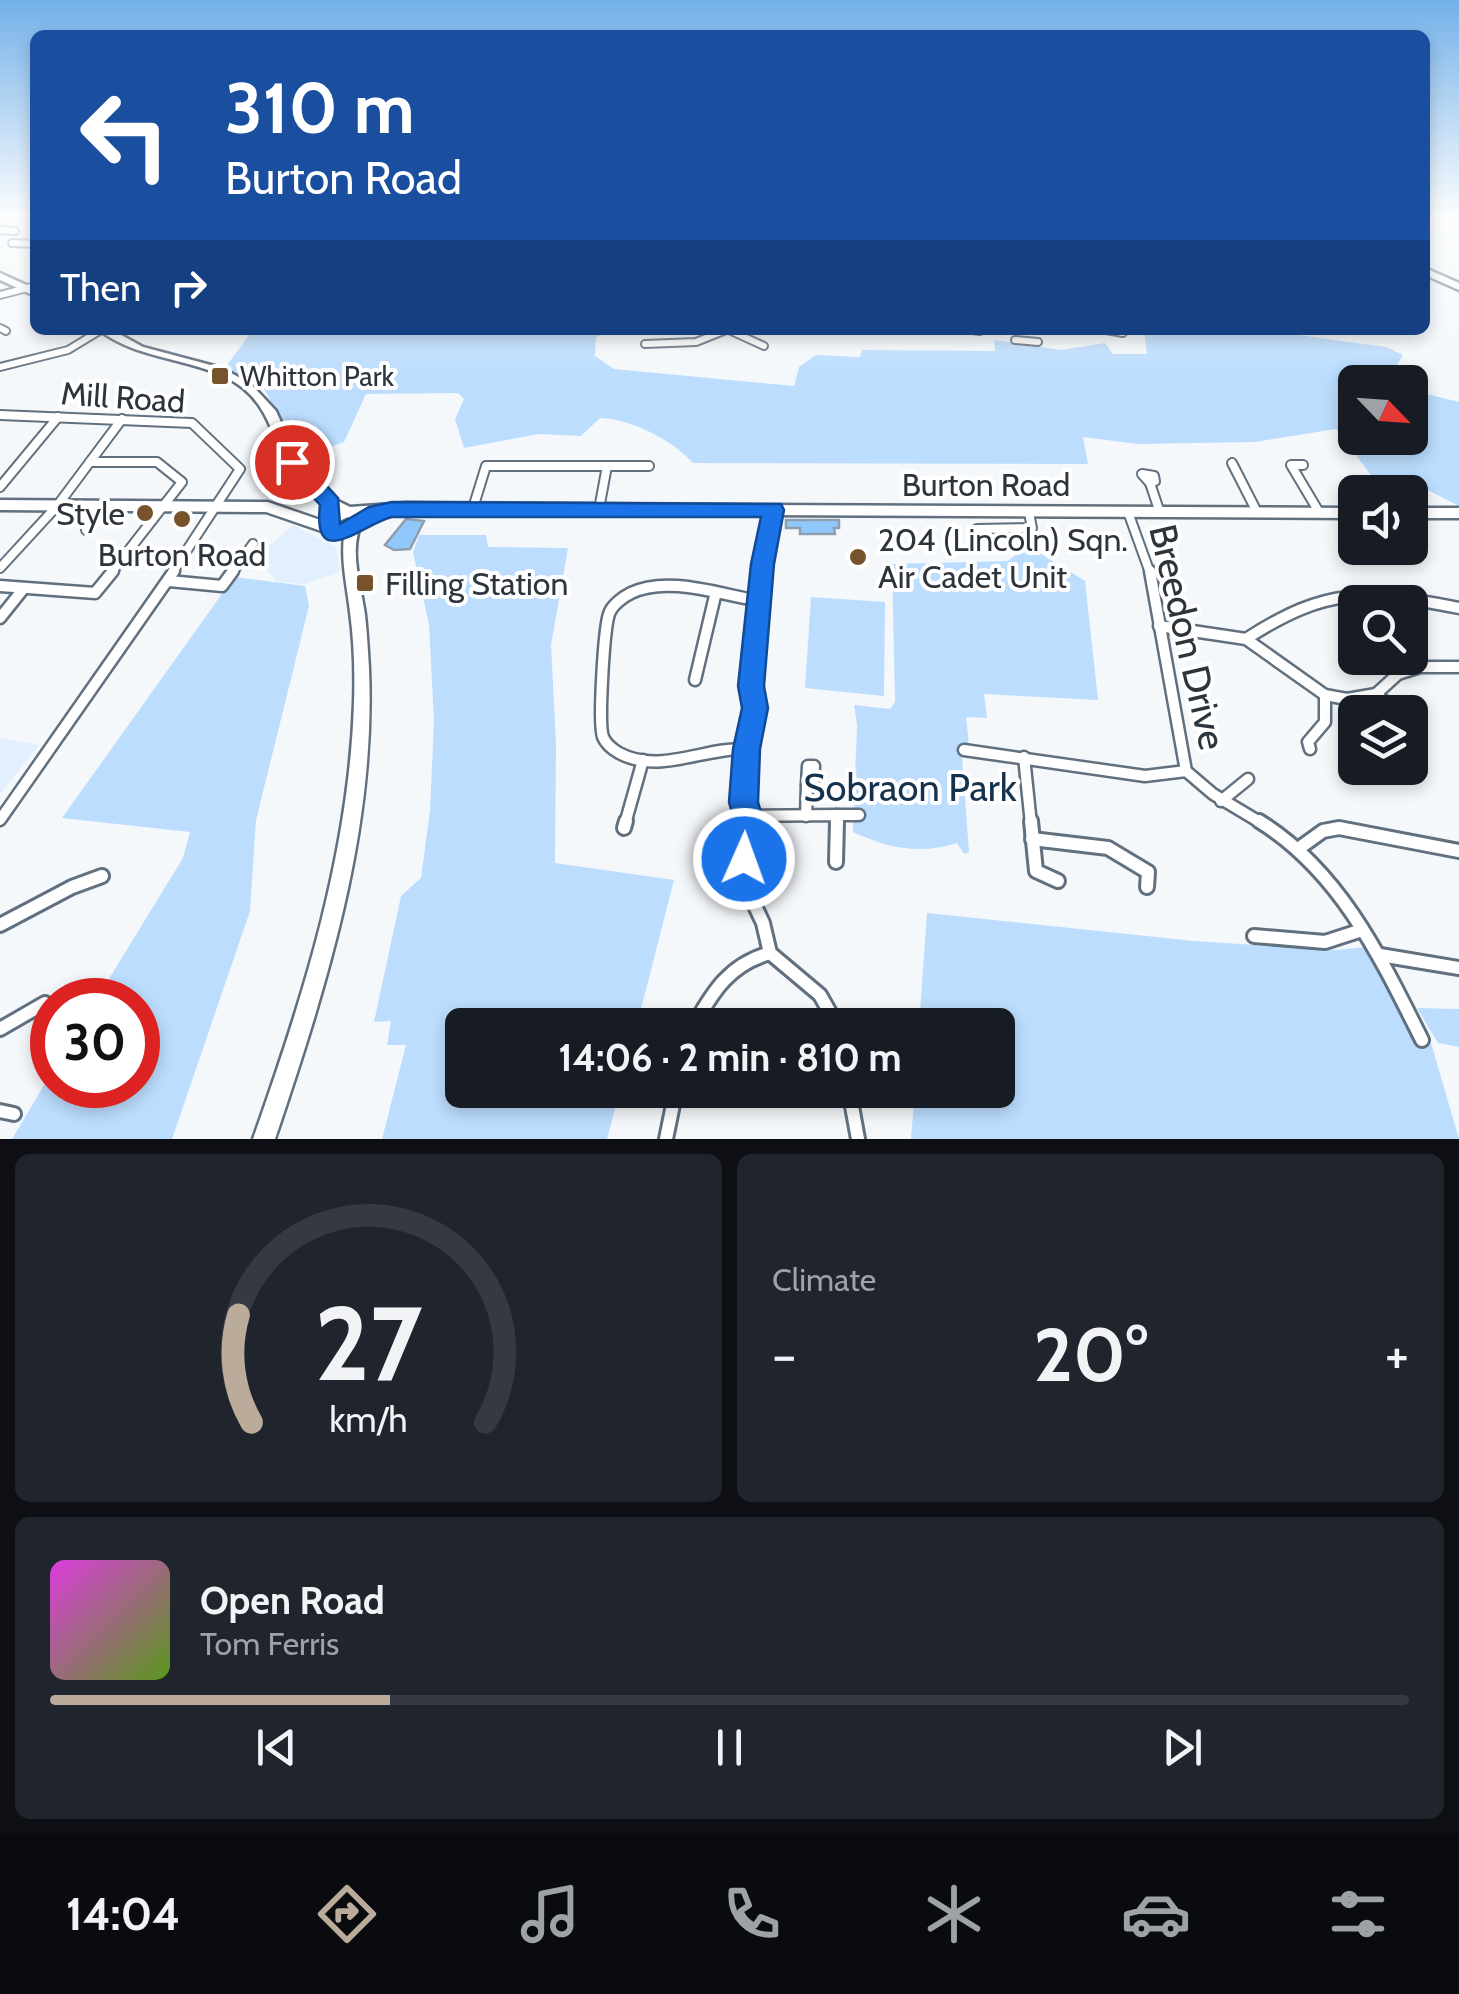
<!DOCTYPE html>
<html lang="en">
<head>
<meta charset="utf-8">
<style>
	:root { --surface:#171b24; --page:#20242c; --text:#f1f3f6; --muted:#9ea1a6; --line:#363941; --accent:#baab9b }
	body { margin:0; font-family:Cabin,sans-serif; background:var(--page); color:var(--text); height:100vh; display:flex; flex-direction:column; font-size:38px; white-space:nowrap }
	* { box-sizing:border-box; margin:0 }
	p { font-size:32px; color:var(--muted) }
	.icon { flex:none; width:55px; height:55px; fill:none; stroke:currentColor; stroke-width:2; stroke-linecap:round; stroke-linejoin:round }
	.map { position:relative; height:1139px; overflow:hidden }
	.drawer { display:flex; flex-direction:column; gap:15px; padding:15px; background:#0d0f14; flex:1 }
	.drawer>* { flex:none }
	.hud { position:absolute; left:30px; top:30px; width:1400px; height:305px; border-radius:15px; box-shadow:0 5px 15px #0003; background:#1a4fa0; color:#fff; overflow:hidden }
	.needle { width:65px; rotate:115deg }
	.tools { position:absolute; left:1338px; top:365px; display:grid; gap:20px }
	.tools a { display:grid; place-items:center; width:90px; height:90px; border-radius:15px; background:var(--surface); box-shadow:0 5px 15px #0003; font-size:50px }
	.speed { position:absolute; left:30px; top:978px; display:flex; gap:20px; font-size:50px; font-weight:700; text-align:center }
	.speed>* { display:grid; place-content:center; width:130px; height:130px; border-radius:50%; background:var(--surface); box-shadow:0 5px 15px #0003; line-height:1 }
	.speed .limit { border:15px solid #d22; background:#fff; color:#111 }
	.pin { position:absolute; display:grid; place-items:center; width:85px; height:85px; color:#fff; margin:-42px; border:5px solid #fff; border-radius:50%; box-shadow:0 2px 10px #0007 }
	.me { position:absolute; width:110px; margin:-55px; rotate:2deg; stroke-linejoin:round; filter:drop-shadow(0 0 8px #0008) }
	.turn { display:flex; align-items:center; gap:35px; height:210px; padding:0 30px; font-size:45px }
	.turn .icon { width:130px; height:130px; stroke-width:2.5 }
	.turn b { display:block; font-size:70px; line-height:85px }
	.then { display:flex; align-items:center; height:95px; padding:0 30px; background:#0003; gap:20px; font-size:38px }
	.big { font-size:75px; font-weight:700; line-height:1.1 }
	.drawer .widget { flex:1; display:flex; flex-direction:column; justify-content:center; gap:15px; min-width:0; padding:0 35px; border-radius:15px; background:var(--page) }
	.drawer .dial { align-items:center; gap:0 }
	.dial svg { height:260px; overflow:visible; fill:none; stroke:var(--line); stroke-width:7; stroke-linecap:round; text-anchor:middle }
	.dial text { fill:var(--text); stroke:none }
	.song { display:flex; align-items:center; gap:30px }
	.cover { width:120px; height:120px; border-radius:15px; background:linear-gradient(135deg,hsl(300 70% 55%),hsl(90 70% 35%)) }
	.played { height:10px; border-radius:5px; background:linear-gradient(90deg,var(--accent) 25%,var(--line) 25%) }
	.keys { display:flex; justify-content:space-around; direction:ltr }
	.heat { display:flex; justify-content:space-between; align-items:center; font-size:55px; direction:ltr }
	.drawer .tiles { flex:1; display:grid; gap:15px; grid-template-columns:1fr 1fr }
	.widget:last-child { grid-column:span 2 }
	.trip { position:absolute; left:445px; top:1008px; width:570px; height:100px; border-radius:15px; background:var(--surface); box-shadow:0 5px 15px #0003; font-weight:700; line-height:100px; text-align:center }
	.dock { display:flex; height:160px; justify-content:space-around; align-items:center; background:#090b0e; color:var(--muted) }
	.dock .icon { width:70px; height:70px }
	.dock .active { color:var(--accent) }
	.dock b { font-size:45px; color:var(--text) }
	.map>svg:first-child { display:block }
</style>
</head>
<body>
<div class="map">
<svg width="1459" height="1139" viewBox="0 0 1459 1139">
	<rect width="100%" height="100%" fill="#f5f8fb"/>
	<!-- built -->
	<g fill="#e2f0fd">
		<polygon points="293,525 336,547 340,572 305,584 277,582 267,570 249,563"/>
		<polygon points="0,738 39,745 0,794"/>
	</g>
	<!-- green -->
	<g fill="#bcddfe">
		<path d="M253,330H611L596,337L595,356L614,369L794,386L799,367L816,355L860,357L862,350L995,351L994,340L1061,350L1105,343L1113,354H1147L1144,330H1288L1291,334L1386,347L1403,355L1393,372L1398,382H1355V438H1410V390L1459,402V506L1408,480L1380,487L1336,429L1255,442L1138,444L1083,437L1088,464L693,463C673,440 631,419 600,418L581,436L538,434L464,448L455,419L464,399L458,393L366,394L344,442L302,457L264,389L224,369Z"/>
		<polygon points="419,535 486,535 488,547 568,548 551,645 556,744 555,863 674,880 637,1025 462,1025 462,1090 620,1090 607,1139 382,1139 406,1045 387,1045 391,1021 374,1022 401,896 421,878 430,810 434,721 429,624 413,552"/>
		<path d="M1027,545L1085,581L1098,700L984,694L987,718L966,717L969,745H963L962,757L969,852L964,854L957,843C920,855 887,848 853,832V821H860L859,808L854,807L857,725L854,705L890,709L895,702L892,564L1008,561Z"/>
		<polygon points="234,577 305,586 309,606 256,820 250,911 172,1139 12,1139 52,1072 52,1085 138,1085 138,1000 96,1000 183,858 190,832 62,818"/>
		<polygon points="811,597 885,602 884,696 805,688"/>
		<polygon points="927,913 1194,941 1337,950 1365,947 1410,1022 1427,1029 1459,1139 911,1139 915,1090 998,1090 998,1025 919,1025"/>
		<polygon points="1417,1008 1459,1009 1459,1047 1438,1043"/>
	</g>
	<!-- building -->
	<g fill="#91c8fc" stroke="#8e9eae" stroke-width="2.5">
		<polygon points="406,519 424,521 410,549 394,550 385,545"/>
		<polygon points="786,520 839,520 839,528 834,528 835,534 800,534 800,528 786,528"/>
	</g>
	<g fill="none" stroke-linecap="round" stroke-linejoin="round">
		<defs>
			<g id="minor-far3">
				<polyline points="0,230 15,231"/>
				<polyline points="12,243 35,244"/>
				<polyline points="0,295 35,286"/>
				<polyline points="0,328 6,331"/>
				<polyline points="729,330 764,346"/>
				<polyline points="972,330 980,331"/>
				<polyline points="1106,330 1123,333"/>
				<polyline points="1015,340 1038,342"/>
				<polyline points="645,344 696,342 726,330"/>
				<polyline points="0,367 68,350 101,330"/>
			</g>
			<g id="minor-far2">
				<polyline points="0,415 192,423 240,469 172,573"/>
				<polyline points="90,462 157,462 182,482 111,573"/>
				<polyline points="1232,463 1257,512"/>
				<polyline points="1303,465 1291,465 1319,512"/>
				<polygon points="1142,474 1154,476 1155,481 1150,483"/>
				<polyline points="1150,483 1160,513"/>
				<polyline points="0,487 58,417"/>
				<polyline points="473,508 486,466 649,466"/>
				<polyline points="599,509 607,466"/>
				<polyline points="1128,512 1150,573"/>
				<polyline points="977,529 1032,528 1029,513"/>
				<polyline points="86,530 104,506"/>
				<polyline points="0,568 57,506 122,419"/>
				<polyline points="232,573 253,544"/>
				<polyline points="761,573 773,509"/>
			</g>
			<g id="minor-far1">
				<polyline points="1150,571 1186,771 1213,794 1263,824"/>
				<polyline points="169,581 222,586 233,571"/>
				<polyline points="0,586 95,593 113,571"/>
				<polyline points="0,618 24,588"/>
				<polyline points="1159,626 1246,639 1325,695 1347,699 1376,694 1398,674 1420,667 1459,667"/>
				<path d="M1246,639C1328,586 1365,590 1459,608"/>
				<polyline points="695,680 715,596"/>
				<polyline points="1376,694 1397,712"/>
				<polyline points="1410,730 1418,745"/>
				<path d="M747,749C704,747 660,775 619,753C612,749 606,744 603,737C598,723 604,629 609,614C612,605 623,597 631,593C668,575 721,595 760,601"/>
				<polyline points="1310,749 1308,742 1325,722 1325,695"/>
				<polyline points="964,750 1145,776 1186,771"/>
				<polyline points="1024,757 1031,824"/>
				<polygon points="808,766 814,766 813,786 807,785"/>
				<polyline points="1221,801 1248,779"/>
				<polyline points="837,815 859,815"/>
				<polyline points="747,816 837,815 837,824"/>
				<polyline points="806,816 807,785"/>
				<polyline points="0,820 174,571"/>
				<polyline points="625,824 643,760"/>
				<polyline points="744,824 747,749 755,708 751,686 761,571"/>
			</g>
			<g id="minor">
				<polyline points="745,821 742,829 747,889 763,923 770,953"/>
				<polyline points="1031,821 1036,871 1058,881"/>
				<path d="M1259,821C1340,871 1381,958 1422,1040"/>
				<polyline points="624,828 626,821"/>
				<polyline points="1032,839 1108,848 1148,872 1147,887"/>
				<polyline points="1298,849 1323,831 1339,828 1459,851"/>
				<polyline points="836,862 837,821"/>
				<polyline points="0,925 72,887 102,876"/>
				<polyline points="1254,936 1325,942 1362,930"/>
				<polyline points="1380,955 1459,968"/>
				<path d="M694,1025C713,991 730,964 770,953L820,995L837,1025"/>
				<polyline points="0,1029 45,1003"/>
				<polyline points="849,1090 858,1139"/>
				<polyline points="0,1111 14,1114"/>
				<polyline points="666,1139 676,1090"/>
			</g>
			<polyline id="tertiary" points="0,505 267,507 328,528"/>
			<g id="secondary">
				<polygon points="0,273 35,289 35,296 0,280"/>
				<path d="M99,330H112L143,347L222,368L251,384L276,411L298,460L336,500L350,507L406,503L1355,508V518L406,513L362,516L364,518C347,548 361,584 365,615C367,633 368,651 369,669C376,830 326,988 275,1139H253C303,998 349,854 354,703C355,673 354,641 350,612C347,586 341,562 344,536L325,533L323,520L336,511C321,503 296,477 287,462C272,436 268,408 243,388C203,357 142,363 99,330ZM348,517L350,519L347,524L337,526V522Z"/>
				<rect x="1410" y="508" width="49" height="10"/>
			</g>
			<polygon id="trunk" points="1425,268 1459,283 1459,290 1425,275"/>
		</defs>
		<!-- minor-far3 casing -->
		<use href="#minor-far3" stroke="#61707f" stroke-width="10"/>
		<!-- minor-far2 casing -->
		<use href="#minor-far2" stroke="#61707f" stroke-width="12"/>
		<!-- minor-far1 casing -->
		<use href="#minor-far1" stroke="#61707f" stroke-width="15"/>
		<!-- minor casing -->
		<use href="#minor" stroke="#61707f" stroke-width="18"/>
		<!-- tertiary casing -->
		<use href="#tertiary" stroke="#61707f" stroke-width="15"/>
		<!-- secondary casing -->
		<use href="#secondary" stroke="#61707f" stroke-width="5"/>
		<!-- trunk casing -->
		<use href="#trunk" stroke="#61707f" stroke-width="5"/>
		<!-- minor-far3 -->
		<use href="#minor-far3" stroke="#fff" stroke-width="6"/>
		<!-- minor-far2 -->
		<use href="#minor-far2" stroke="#fff" stroke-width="8"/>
		<!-- minor-far1 -->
		<use href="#minor-far1" stroke="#fff" stroke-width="10"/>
		<!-- minor -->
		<use href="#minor" stroke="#fff" stroke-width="12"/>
		<!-- tertiary -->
		<use href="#tertiary" stroke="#fff" stroke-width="10"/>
		<!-- secondary -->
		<use href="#secondary" fill="#fff" fill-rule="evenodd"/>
		<!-- trunk -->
		<use href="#trunk" fill="#fff" fill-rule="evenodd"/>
	</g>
	<!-- sky -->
	<linearGradient id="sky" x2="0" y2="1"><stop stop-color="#73b0e9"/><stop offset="0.57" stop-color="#fafcfd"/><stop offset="1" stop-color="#fafcfd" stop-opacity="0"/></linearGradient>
	<rect width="1459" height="375" fill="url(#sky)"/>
	<!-- route -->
	<path fill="#1a73e8" stroke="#114b97" stroke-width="2.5" d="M292,455L300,457L338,498L340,524L369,507L392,502L781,504L784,510L774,564L764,686L768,708L760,749L758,802L762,816L756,829L759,859L755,869L744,874L734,869L728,829L733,816L729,802L733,749L742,708L738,686L751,564L761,517H392C364,523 312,574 320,505L282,462Z"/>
	<!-- markers -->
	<g fill="#76532c" stroke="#fff" stroke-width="4">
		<rect x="210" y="366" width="20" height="20" rx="5"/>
		<circle cx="145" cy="513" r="10"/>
		<circle cx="182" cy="519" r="10"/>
		<circle cx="858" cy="557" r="10"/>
		<rect x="355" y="573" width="20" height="20" rx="5"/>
	</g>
	<g text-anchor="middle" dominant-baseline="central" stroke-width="8" stroke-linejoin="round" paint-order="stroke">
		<!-- far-poi labels -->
		<g font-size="28" fill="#2e343b" stroke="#fff" text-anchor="start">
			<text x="240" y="376">Whitton Park</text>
		</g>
		<!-- street labels -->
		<g font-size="32" fill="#2e343b" stroke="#fff">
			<text transform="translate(123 397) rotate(4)">Mill Road</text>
			<text x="986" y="484">Burton Road</text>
		</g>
		<!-- poi labels -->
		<g font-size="32" fill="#2e343b" stroke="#fff" text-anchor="start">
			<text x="125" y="513" text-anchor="end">Style</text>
			<text x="878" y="539">204 (Lincoln) Sqn.<tspan x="878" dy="37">Air Cadet Unit</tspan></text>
			<text x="182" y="554" text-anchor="middle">Burton Road</text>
			<text x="385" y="583">Filling Station</text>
		</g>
		<!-- near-street labels -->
		<g font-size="38" fill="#2e343b" stroke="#fff">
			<text transform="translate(1188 637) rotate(77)">Breedon Drive</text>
		</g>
		<!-- near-park labels -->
		<g font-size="38" fill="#15324c" stroke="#fff">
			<text x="910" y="787">Sobraon Park</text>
		</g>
	</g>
</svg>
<div class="tools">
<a><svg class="needle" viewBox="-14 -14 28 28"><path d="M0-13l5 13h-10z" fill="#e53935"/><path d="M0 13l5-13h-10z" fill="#9ea1a6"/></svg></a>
<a><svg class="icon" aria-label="sound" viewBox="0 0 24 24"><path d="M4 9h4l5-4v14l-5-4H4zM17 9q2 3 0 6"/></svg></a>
<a><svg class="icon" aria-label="search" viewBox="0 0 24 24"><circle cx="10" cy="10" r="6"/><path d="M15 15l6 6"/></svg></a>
<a><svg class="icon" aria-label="layers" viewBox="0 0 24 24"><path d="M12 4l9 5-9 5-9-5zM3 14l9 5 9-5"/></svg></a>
</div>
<div class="speed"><div class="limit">30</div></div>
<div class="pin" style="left:292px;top:462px;background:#d93025"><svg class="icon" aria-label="arrive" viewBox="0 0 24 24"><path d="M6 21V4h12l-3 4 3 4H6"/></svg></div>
<svg class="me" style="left:744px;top:859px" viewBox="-20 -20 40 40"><circle r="17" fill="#1a73e8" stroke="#fff" stroke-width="3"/><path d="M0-11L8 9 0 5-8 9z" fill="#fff"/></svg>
<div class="trip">14:06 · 2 min · 810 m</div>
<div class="hud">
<div class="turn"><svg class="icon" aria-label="left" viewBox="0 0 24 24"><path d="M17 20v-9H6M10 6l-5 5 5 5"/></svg><div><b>310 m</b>Burton Road</div></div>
<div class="then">Then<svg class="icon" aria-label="right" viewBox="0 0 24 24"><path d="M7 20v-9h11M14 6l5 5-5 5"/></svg></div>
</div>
</div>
<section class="drawer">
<div class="tiles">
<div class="widget dial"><svg viewBox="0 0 100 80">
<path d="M14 69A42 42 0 1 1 86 69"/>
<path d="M14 69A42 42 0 0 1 10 36" stroke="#baab9b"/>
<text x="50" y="56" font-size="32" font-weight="700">27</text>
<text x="50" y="72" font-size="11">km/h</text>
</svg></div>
<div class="widget"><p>Climate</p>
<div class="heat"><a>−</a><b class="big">20°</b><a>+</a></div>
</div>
<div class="widget">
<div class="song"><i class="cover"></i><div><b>Open Road</b><p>Tom Ferris</p></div></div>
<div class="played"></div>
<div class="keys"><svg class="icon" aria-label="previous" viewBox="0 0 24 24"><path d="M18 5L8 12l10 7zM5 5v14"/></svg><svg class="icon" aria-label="pause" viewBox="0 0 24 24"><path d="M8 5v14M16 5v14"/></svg><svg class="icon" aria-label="next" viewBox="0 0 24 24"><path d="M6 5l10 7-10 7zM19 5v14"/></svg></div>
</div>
</div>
</section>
<nav class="dock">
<b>14:04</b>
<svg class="icon active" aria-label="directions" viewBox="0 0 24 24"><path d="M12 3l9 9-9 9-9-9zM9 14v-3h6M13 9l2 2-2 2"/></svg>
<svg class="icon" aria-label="music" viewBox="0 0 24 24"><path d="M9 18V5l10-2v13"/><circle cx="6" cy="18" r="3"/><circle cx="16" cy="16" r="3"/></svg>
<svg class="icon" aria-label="phone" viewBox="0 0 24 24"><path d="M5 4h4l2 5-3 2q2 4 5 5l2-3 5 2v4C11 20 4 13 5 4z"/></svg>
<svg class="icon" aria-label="climate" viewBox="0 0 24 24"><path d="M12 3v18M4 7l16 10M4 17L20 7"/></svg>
<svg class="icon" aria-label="car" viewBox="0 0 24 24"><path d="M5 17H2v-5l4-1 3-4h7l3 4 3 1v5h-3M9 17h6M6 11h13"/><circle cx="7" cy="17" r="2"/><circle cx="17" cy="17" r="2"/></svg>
<svg class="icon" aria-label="filters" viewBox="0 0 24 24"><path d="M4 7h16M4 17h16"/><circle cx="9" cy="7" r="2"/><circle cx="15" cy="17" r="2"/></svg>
</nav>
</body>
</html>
